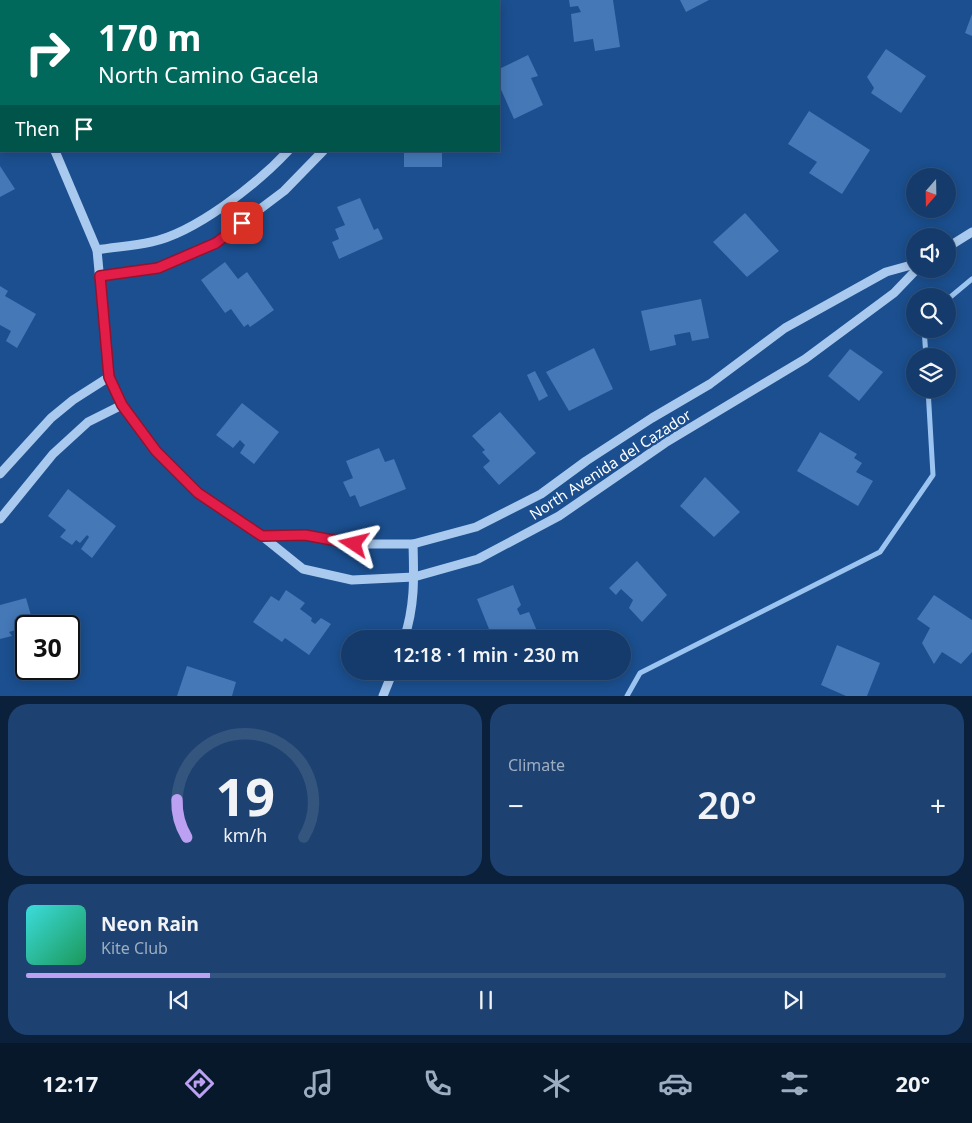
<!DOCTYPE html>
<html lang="en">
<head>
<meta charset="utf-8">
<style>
	:root { --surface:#143b6b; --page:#1d4271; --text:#f1f3f6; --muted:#9dadc1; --line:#33557e; --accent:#bca0f2 }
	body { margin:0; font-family:"Noto Sans",sans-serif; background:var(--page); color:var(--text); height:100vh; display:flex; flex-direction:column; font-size:19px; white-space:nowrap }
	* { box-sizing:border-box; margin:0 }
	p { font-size:16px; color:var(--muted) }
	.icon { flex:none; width:28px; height:28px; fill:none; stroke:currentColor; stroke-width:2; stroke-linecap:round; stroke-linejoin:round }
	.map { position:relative; height:696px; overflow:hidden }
	.drawer { display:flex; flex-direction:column; gap:8px; padding:8px; background:#0b203b; flex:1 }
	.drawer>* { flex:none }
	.top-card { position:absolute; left:0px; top:0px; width:500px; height:152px; box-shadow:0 2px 12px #0003,0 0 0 1px var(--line); background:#00695c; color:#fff; overflow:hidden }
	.needle { width:32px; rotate:200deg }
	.tools { position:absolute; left:906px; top:168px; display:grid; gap:10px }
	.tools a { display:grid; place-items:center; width:50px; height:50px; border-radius:50%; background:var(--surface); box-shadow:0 2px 12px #0003,0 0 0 1px var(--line); font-size:25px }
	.speed { position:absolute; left:15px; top:615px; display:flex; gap:10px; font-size:25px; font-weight:700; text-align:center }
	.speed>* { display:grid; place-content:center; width:65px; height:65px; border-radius:50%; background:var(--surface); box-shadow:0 2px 12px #0003,0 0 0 1px var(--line); line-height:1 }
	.speed .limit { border:2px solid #111; border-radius:8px; background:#fff; color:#111 }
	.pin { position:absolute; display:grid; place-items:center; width:42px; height:42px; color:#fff; margin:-21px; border-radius:10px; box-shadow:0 2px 8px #0006 }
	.me { position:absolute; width:55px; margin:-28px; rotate:280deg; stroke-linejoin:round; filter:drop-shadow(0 0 4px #0008) }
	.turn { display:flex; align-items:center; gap:18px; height:105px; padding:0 15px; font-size:22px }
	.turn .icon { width:65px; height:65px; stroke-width:2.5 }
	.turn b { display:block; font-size:35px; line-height:42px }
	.then { display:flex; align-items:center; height:48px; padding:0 15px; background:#0003; gap:10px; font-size:19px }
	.big { font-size:38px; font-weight:600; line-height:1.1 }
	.drawer .tile { flex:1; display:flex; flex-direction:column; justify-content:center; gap:8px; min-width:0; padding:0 18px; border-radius:20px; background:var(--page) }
	.drawer .dial { align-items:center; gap:0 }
	.dial svg { height:130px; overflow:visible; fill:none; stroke:var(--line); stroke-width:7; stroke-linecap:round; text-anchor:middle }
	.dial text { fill:var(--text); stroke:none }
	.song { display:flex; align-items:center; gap:15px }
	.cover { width:60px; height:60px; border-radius:8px; background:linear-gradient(135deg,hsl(180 70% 55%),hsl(150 70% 35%)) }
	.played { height:5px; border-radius:2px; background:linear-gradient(90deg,var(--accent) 20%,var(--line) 20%) }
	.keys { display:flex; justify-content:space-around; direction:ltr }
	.heat { display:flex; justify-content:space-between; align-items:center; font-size:28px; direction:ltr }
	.drawer .tiles { flex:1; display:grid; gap:8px; grid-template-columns:1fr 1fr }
	.tile:last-child { grid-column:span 2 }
	.trip { position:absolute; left:341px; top:630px; width:290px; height:50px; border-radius:25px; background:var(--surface); box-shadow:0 2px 12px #0003,0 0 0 1px var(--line); font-weight:600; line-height:50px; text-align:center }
	.dock { display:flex; height:80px; justify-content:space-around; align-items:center; background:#08182b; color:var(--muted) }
	.dock .icon { width:35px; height:35px }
	.dock .selected { color:var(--accent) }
	.dock b { font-size:22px; color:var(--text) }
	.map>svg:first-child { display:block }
</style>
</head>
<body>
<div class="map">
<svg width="972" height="696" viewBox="0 0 972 696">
	<rect width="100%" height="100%" fill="#1b4f8f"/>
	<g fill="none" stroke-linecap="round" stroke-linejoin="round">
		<!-- stream -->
		<g stroke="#9cc4f0" stroke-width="5">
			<polyline points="948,299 972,279"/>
			<polyline points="924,329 926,356"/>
			<polyline points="627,696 640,673 880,552 933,475 928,389"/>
		</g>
	</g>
	<!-- building -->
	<g fill="#4478b7">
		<polygon points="569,0 613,0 620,47 595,51 593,39 574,42 571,14 581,12 578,6 570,7"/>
		<polygon points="680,0 709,0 686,12"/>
		<polygon points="972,14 972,36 965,33"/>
		<polygon points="886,49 926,76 901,113 871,93 874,88 867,77"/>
		<polygon points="528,55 538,76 531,78 543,105 514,119 499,85 499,69"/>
		<polygon points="809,111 870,150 842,194 809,173 817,162 788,144"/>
		<polygon points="410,151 442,151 442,167 404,167 404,152"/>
		<polygon points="0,166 15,189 0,197"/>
		<polygon points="360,198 374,230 378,228 383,239 339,259 332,242 339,239 335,229 345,225 337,207"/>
		<polygon points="745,213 779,251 747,277 713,242"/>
		<polygon points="225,262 238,279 247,272 274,310 250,327 248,324 244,327 231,309 225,313 201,280"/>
		<polygon points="0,286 8,291 5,296 36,314 17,348 6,341 11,331 0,325"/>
		<polygon points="701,299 709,338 692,341 690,332 674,335 676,345 650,351 641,311"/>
		<polygon points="594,348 613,389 569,411 546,372"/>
		<polygon points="850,349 883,372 859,401 828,376"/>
		<polygon points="535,371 548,396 539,401 527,375"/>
		<polygon points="242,403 279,432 254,464 240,453 245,445 240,440 233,448 216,435"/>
		<polygon points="500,412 536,453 499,485 483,467 490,461 482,452 485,450 472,436"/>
		<polygon points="820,432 857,454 854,458 862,463 856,472 873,481 858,506 797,471"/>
		<polygon points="379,448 385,462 394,459 406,489 360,507 355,495 350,497 343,482 353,478 346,461"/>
		<polygon points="705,477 740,512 714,537 680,506"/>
		<polygon points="68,489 116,526 92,558 81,549 89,537 87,535 80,543 76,540 72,545 60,537 66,530 48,516"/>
		<polygon points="637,561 667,595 642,622 629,608 633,600 621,589 616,595 609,588"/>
		<polygon points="513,585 521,605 517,609 520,615 529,612 537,631 518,639 493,639 477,599"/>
		<polygon points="286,590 305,603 300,609 312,618 311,621 315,624 321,618 331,624 309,655 285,638 282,642 253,622 271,596 279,601"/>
		<polygon points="934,595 972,620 972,652 961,664 942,652 934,664 922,643 930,628 917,619"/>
		<polygon points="26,598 34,626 26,626 26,634 21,635 19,629 9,632 12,636 0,639 0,605"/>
		<polygon points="837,645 880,663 867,696 846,696 821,685"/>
		<polygon points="187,666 236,682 232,696 177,696"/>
	</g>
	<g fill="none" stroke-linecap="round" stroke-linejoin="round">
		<!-- minor -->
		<g stroke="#a9c9ee" stroke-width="9">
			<polyline points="458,1 460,0"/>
			<polyline points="492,1 493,0"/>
			<polyline points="0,77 1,78"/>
			<polyline points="55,151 97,250 109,377 122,405 156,451 198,493 262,536 303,569 352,580 414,577 478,559 559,516 665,443 805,359 894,293 917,269"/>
			<polyline points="948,247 972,232"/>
			<path d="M97,250C115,247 133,246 151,242C195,233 257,184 288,151"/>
			<polyline points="100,276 158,268 215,243 284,191 323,151"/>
			<polyline points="0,474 51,418 73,400 109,377"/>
			<polyline points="0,519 53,454 88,422 122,405"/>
			<polyline points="262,536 305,535 355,544 413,544 476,527 541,494 586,461 652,418 710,384 785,328 886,272 915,264"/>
			<path d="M404,639C415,606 414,578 413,544"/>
			<polyline points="383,696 393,671"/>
		</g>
	</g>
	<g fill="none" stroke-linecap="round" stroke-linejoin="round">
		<defs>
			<polyline id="route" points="242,223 216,243 158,268 100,276 109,377 122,405 156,451 198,493 262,536 305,535 354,544"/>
		</defs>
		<!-- route casing -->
		<use href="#route" stroke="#92132f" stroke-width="12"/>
		<!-- route -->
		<use href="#route" stroke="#e11d48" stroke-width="9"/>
	</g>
	<g text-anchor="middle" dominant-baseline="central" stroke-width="5" stroke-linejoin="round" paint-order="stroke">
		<!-- street labels -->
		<g font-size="15" fill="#fff" stroke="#1b4f8f">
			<text transform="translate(610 464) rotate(-33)">North Avenida del Cazador</text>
		</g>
	</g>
</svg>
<div class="tools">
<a><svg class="needle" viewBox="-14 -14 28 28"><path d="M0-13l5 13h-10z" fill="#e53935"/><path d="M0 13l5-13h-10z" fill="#9dadc1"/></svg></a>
<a><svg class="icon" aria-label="sound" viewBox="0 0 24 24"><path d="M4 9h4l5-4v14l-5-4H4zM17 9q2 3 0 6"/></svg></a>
<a><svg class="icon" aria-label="search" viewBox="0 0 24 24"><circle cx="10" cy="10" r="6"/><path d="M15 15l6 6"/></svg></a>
<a><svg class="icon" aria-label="layers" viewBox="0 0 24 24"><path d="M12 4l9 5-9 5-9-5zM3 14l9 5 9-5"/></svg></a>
</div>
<div class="speed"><div class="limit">30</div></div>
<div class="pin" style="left:242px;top:223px;background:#d93025"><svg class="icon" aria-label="arrive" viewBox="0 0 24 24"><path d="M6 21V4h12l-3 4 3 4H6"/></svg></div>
<svg class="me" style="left:354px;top:544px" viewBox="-20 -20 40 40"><path d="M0-17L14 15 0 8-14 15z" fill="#e11d48" stroke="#fff" stroke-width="4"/></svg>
<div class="trip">12:18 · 1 min · 230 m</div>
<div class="top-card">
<div class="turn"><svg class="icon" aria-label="right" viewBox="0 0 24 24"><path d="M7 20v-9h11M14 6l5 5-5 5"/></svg><div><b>170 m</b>North Camino Gacela</div></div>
<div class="then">Then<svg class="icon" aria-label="arrive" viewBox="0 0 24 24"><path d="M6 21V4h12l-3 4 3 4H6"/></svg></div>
</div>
</div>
<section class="drawer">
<div class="tiles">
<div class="tile dial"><svg viewBox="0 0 100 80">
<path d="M14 69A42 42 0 1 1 86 69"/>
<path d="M14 69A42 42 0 0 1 8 46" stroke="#bca0f2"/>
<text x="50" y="56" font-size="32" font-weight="700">19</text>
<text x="50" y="72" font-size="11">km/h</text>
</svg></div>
<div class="tile"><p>Climate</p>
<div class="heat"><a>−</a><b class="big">20°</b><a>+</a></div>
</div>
<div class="tile">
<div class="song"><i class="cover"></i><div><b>Neon Rain</b><p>Kite Club</p></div></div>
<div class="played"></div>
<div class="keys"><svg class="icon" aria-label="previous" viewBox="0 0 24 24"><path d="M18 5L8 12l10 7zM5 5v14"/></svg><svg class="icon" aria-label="pause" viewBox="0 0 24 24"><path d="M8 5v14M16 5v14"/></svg><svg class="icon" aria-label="next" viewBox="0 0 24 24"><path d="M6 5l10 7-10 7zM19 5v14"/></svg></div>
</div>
</div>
</section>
<nav class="dock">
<b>12:17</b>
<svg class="icon selected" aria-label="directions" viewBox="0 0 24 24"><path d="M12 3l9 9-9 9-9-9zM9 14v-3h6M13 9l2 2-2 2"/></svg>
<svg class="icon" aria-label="music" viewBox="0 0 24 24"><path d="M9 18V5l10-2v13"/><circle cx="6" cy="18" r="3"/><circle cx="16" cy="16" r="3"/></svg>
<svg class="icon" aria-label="phone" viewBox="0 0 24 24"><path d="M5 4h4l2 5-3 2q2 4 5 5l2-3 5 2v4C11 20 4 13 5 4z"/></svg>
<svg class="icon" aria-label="climate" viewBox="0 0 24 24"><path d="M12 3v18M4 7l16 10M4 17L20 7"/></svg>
<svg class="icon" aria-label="car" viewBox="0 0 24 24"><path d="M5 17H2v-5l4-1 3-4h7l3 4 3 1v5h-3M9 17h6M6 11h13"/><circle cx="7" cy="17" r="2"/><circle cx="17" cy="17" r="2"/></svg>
<svg class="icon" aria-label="filters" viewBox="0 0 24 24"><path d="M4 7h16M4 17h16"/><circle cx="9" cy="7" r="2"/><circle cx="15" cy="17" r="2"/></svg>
<b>20°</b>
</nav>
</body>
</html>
